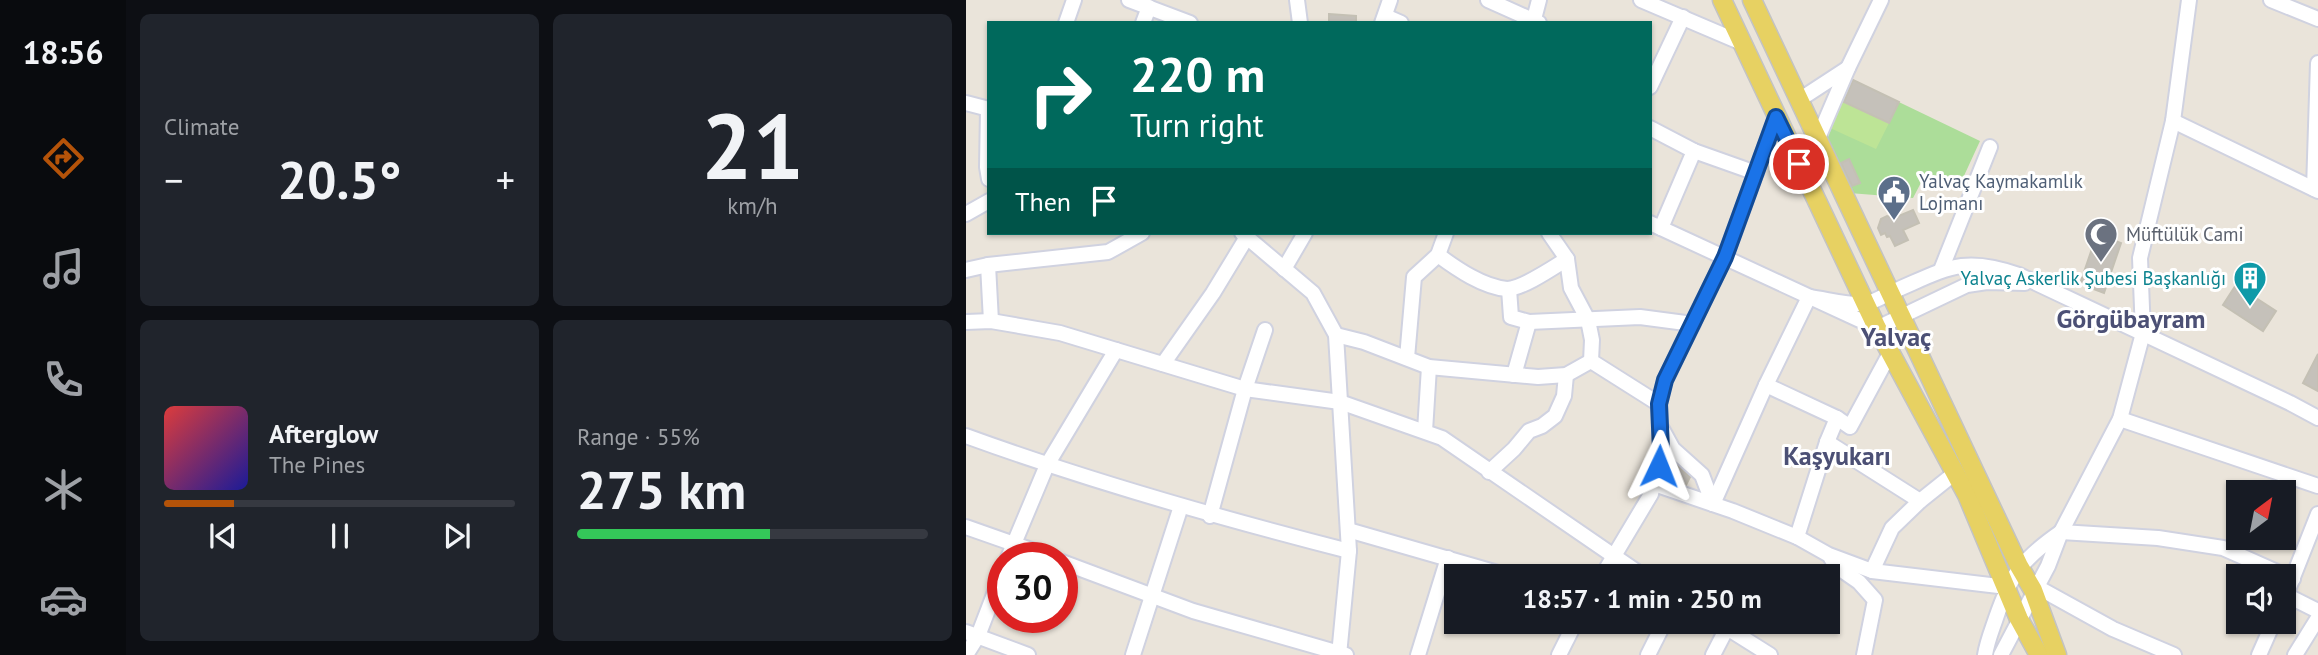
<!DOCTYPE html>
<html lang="en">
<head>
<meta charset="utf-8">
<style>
	:root { --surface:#171b24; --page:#20242c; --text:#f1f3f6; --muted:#9ea1a6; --line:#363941; --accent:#b45309 }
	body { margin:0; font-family:"PT Sans",sans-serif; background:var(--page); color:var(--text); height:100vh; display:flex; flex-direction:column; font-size:26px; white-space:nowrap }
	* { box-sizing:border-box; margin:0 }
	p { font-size:23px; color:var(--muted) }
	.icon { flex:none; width:38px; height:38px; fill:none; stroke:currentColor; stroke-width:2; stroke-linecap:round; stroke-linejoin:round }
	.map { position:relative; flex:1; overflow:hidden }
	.drawer { display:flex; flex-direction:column; gap:14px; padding:14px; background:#0d0f14; width:840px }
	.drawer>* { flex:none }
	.guide { position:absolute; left:21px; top:21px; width:665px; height:214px; border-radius:0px; box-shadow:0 2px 5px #0004; background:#00695c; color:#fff; overflow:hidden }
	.needle { width:46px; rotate:32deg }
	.controls { position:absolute; left:1260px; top:480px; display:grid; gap:14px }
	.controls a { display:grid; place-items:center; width:70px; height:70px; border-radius:0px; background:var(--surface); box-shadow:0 2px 5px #0004; font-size:35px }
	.speed { position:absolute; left:21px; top:542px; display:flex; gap:14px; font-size:35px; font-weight:700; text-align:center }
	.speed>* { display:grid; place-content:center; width:91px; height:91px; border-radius:50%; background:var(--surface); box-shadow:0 2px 5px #0004; line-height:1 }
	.speed .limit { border:10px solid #d22; background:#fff; color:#111 }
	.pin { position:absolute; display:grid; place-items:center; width:60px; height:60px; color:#fff; margin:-30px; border:4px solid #fff; border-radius:50%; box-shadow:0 2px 7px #0007 }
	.me { position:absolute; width:77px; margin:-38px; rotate:2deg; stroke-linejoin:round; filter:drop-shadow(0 0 5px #0008) }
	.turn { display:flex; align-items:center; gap:24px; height:147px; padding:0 28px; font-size:32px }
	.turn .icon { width:91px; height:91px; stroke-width:2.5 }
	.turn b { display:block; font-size:49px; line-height:60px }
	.then { display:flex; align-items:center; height:66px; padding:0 28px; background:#0003; gap:14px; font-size:26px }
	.big { font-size:52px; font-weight:700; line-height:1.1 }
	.drawer .card { flex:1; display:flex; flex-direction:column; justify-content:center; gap:10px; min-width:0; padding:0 24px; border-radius:10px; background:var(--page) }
	.drawer .dial { align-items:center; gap:0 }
	.dial b { font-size:91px; line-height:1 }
	.song { display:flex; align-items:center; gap:21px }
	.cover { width:84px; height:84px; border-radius:10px; background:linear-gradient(135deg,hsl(0 70% 55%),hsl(240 70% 35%)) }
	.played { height:7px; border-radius:4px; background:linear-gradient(90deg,var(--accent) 20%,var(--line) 20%) }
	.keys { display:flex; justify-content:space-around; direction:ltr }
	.heat { display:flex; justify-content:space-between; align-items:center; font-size:38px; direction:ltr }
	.charge { height:10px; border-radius:5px; background:linear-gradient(90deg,#34c759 55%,var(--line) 0) }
	.drawer .tiles { flex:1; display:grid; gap:14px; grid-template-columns:repeat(2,1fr) }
	.trip { position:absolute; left:478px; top:564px; width:396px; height:70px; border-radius:0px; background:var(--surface); box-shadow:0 2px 5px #0004; font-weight:700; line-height:70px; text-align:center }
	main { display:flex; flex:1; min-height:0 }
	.tab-bar { display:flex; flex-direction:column; width:126px; justify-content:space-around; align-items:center; background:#090b0e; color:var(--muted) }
	.tab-bar .icon { width:49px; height:49px }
	.tab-bar .current { color:var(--accent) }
	.tab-bar b { font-size:32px; color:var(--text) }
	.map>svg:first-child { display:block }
</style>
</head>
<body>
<main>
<nav class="tab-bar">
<b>18:56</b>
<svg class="icon current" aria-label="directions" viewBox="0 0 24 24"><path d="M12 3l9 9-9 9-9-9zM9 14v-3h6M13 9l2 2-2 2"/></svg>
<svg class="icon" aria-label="music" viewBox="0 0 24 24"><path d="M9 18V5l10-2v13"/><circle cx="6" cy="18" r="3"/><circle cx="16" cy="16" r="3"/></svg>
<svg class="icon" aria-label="phone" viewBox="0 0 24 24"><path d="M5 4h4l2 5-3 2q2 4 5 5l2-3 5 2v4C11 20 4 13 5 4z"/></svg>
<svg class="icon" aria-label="climate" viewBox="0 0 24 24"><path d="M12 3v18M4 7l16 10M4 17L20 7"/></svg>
<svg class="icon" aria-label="car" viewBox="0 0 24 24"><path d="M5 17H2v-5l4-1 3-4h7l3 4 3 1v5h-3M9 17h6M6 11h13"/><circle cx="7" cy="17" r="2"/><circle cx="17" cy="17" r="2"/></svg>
</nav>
<section class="drawer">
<div class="tiles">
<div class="card"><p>Climate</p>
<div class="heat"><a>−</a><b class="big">20.5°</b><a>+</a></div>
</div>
<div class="card dial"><b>21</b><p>km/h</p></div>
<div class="card">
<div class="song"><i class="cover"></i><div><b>Afterglow</b><p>The Pines</p></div></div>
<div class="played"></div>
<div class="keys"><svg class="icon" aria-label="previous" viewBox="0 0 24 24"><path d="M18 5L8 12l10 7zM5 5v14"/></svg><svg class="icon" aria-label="pause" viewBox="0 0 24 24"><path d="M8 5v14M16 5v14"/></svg><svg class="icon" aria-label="next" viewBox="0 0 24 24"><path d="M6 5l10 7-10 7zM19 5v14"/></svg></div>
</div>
<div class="card"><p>Range · 55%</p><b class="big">275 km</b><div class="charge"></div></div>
</div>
</section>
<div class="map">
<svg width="1352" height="655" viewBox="0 0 1352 655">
	<rect width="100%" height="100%" fill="#eae4da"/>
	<!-- green -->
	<polygon fill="#acdd99" points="887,80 1014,141 991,191 959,175 947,198 883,193 859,139"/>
	<!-- pitch -->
	<polygon fill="#bde496" points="877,101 923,123 910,149 864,128"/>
	<!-- building -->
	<g fill="#c5c1ba" stroke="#c4c0b4" stroke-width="2">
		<polygon points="363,14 390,16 390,23 363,23"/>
		<polygon points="887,80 933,102 923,123 878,102"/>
		<polygon points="883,159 894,183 886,186 875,163"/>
		<polygon points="947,210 953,223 937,230 942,240 929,246 924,236 921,237 919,233 915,235 912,228 915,219 921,216 928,218"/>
		<polygon points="1131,234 1155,243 1138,293 1114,284"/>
		<polygon points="1270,285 1310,311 1297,331 1257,305"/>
		<polygon points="1352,354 1352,391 1337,383"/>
		<polygon points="702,461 708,462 724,477 720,485 699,477"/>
	</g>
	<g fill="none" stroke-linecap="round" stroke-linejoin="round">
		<defs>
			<g id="minor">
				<polyline points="163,0 224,23"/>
				<polyline points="331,0 334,23"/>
				<polyline points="522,0 573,23"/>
				<polyline points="675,0 776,43"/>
				<polyline points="1223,0 1207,121 1174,258 1177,333 1154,419 1095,532 1192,538 1257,548 1327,579"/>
				<polyline points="1305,0 1352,19"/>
				<polyline points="419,16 435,23"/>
				<polyline points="100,23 108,0"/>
				<polyline points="177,23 183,7"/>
				<polyline points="416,23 424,0"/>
				<polyline points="567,23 573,0"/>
				<polyline points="882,68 915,0"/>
				<polyline points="684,87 717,17"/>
				<polyline points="833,100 882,68 852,138"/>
				<polyline points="0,103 23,109"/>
				<polyline points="22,109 21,167 23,179"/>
				<polyline points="1207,121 1352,191"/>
				<polyline points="684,128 728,151 790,173"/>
				<polyline points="1348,189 1352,63"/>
				<polyline points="0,214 23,201"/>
				<polyline points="684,223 911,328 1001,285 1021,282 1059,283"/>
				<polyline points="695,228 728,151"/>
				<polyline points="276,233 347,293 370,335 383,551 373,655"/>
				<polyline points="583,233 601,259 605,288 622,320 626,340 625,361 693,404"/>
				<path d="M472,255C491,269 517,287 541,289C556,289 588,267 601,259"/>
				<polyline points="22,265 25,321"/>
				<polyline points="318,269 339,233"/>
				<polyline points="0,270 22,265 142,252 176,233"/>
				<polyline points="975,270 1024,147"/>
				<polyline points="543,289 545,317 563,322 674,317 727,324"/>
				<path d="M843,297C860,299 881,305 898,304C907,303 919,295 928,291C980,269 996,255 1053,275L1324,403L1352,418"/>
				<polyline points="0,322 25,321 94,333 279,389 374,402 476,438 677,576"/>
				<polyline points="370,335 398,342 463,367 572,377 600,375 625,361"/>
				<polyline points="441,358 448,277 472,255 480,233"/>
				<polyline points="197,364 247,293 281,237"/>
				<polyline points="548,375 563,322"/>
				<polyline points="800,385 871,418 861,442 831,537"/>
				<polyline points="871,418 884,427 924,353"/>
				<polyline points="1154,419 1352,486"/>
				<polyline points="696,429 707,449 736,475 747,504"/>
				<polyline points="459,431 463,367"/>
				<path d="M0,436C126,482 254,518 383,551"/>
				<polyline points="861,442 954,501"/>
				<polyline points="523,472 548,449 563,431 576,426 589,416 598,396 600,375"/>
				<polyline points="688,484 767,511 831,537 863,555 906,571 1041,587"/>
				<polyline points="747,504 800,385 843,297"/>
				<polyline points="244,516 279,389 299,330"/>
				<polyline points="0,527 88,558"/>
				<polyline points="382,530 542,576"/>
				<polyline points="42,558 81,465 150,350"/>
				<polyline points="865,558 870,566 893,582 909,600 898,655"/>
				<polyline points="96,562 227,611 380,655"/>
				<polyline points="906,571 926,528 954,501 989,473"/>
				<polyline points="636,576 685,494 695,450 693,404 699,380 759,257 810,117"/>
				<polyline points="1069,586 1147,629 1208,655"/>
				<polyline points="1320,595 1352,611"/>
				<polyline points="1318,600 1352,514"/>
				<polyline points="750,621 804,655"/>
				<polyline points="0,632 62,655"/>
				<polyline points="0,655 12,636 37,571"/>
				<polyline points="167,655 215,506"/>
				<polyline points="452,655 482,558"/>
				<polyline points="593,655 610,621"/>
				<polyline points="682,655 699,621"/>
				<polyline points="747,655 761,628"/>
				<path d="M1019,655C1021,642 1026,630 1030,618C1045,574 1056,559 1095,532L1082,566L1035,655"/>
				<polyline points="1293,655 1308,621"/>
				<polyline points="1329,655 1352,618"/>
			</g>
			<g id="major">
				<polyline points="756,0 911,328 1001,495 1053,619 1073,655"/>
				<polyline points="786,0 1053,566 1067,590 1091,655"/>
			</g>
		</defs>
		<!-- minor casing -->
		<use href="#minor" stroke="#d0d2e0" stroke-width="18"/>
		<!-- major casing -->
		<use href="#major" stroke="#c3c3c3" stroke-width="21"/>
		<!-- minor -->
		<use href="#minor" stroke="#fff" stroke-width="14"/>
		<!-- major -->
		<use href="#major" stroke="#e7d162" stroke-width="18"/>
	</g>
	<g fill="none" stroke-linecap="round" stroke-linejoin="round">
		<defs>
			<polyline id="route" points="693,466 695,450 693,404 699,380 759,257 810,117 833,164"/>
		</defs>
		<!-- route casing -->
		<use href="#route" stroke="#114b97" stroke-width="18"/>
		<!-- route -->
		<use href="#route" stroke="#1a73e8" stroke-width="12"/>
	</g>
	<!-- icons -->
	<defs>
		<symbol id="civic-pin" viewBox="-11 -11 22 30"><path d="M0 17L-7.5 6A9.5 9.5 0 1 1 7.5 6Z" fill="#5c6f8a" stroke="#fff"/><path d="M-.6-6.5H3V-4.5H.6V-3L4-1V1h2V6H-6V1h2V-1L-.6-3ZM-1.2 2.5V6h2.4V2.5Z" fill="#fff"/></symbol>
		<symbol id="mosque-pin" viewBox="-11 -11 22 30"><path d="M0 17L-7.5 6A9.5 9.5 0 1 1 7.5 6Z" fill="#6b7280" stroke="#fff"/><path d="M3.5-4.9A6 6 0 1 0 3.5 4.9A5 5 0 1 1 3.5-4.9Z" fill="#fff"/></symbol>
		<symbol id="building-pin" viewBox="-11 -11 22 30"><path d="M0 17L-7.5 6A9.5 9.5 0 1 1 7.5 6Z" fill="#0f9aa8" stroke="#fff"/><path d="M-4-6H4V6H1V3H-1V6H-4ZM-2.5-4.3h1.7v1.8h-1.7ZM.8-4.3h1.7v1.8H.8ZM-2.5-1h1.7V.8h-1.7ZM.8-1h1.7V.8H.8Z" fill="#fff"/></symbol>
	</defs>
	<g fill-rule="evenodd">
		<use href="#civic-pin" x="909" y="173" width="38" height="52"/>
		<use href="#mosque-pin" x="1116" y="215" width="38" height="52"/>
		<use href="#building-pin" x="1265" y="259" width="38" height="52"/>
	</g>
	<g text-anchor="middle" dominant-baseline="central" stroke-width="6" stroke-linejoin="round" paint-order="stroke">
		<!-- service labels -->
		<g font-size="19" fill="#4e5e75" stroke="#fff" text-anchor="start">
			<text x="953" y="181">Yalvaç Kaymakamlık<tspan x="953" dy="22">Lojmanı</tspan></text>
		</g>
		<!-- worship labels -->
		<g font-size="19" fill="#5b616d" stroke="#fff" text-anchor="start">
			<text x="1160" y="234">Müftülük Cami</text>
		</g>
		<!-- culture labels -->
		<g font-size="19" fill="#0d838f" stroke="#fff" text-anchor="end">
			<text x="1260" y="278">Yalvaç Askerlik Şubesi Başkanlığı</text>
		</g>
		<!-- district labels -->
		<g font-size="26" font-weight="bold" fill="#4c5075" stroke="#fff">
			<text x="1165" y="318">Görgübayram</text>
			<text x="930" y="336">Yalvaç</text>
			<text x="871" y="455">Kaşyukarı</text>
		</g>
	</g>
</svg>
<div class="controls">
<a><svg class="needle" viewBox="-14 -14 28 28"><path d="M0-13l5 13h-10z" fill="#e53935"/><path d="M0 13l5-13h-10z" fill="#9ea1a6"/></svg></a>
<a><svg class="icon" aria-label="sound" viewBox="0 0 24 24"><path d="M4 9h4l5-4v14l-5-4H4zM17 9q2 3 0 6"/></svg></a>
</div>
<div class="speed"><div class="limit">30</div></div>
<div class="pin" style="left:833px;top:164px;background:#d93025"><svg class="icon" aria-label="arrive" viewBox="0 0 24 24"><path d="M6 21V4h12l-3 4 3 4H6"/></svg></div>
<svg class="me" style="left:693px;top:466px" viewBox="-20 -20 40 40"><path d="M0-17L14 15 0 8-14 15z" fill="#1a73e8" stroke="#fff" stroke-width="4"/></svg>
<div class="trip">18:57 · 1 min · 250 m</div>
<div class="guide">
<div class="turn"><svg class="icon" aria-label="right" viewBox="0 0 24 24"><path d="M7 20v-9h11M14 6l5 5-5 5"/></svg><div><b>220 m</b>Turn right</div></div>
<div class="then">Then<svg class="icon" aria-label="arrive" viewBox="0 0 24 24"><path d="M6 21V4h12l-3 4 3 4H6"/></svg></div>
</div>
</div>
</main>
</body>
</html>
